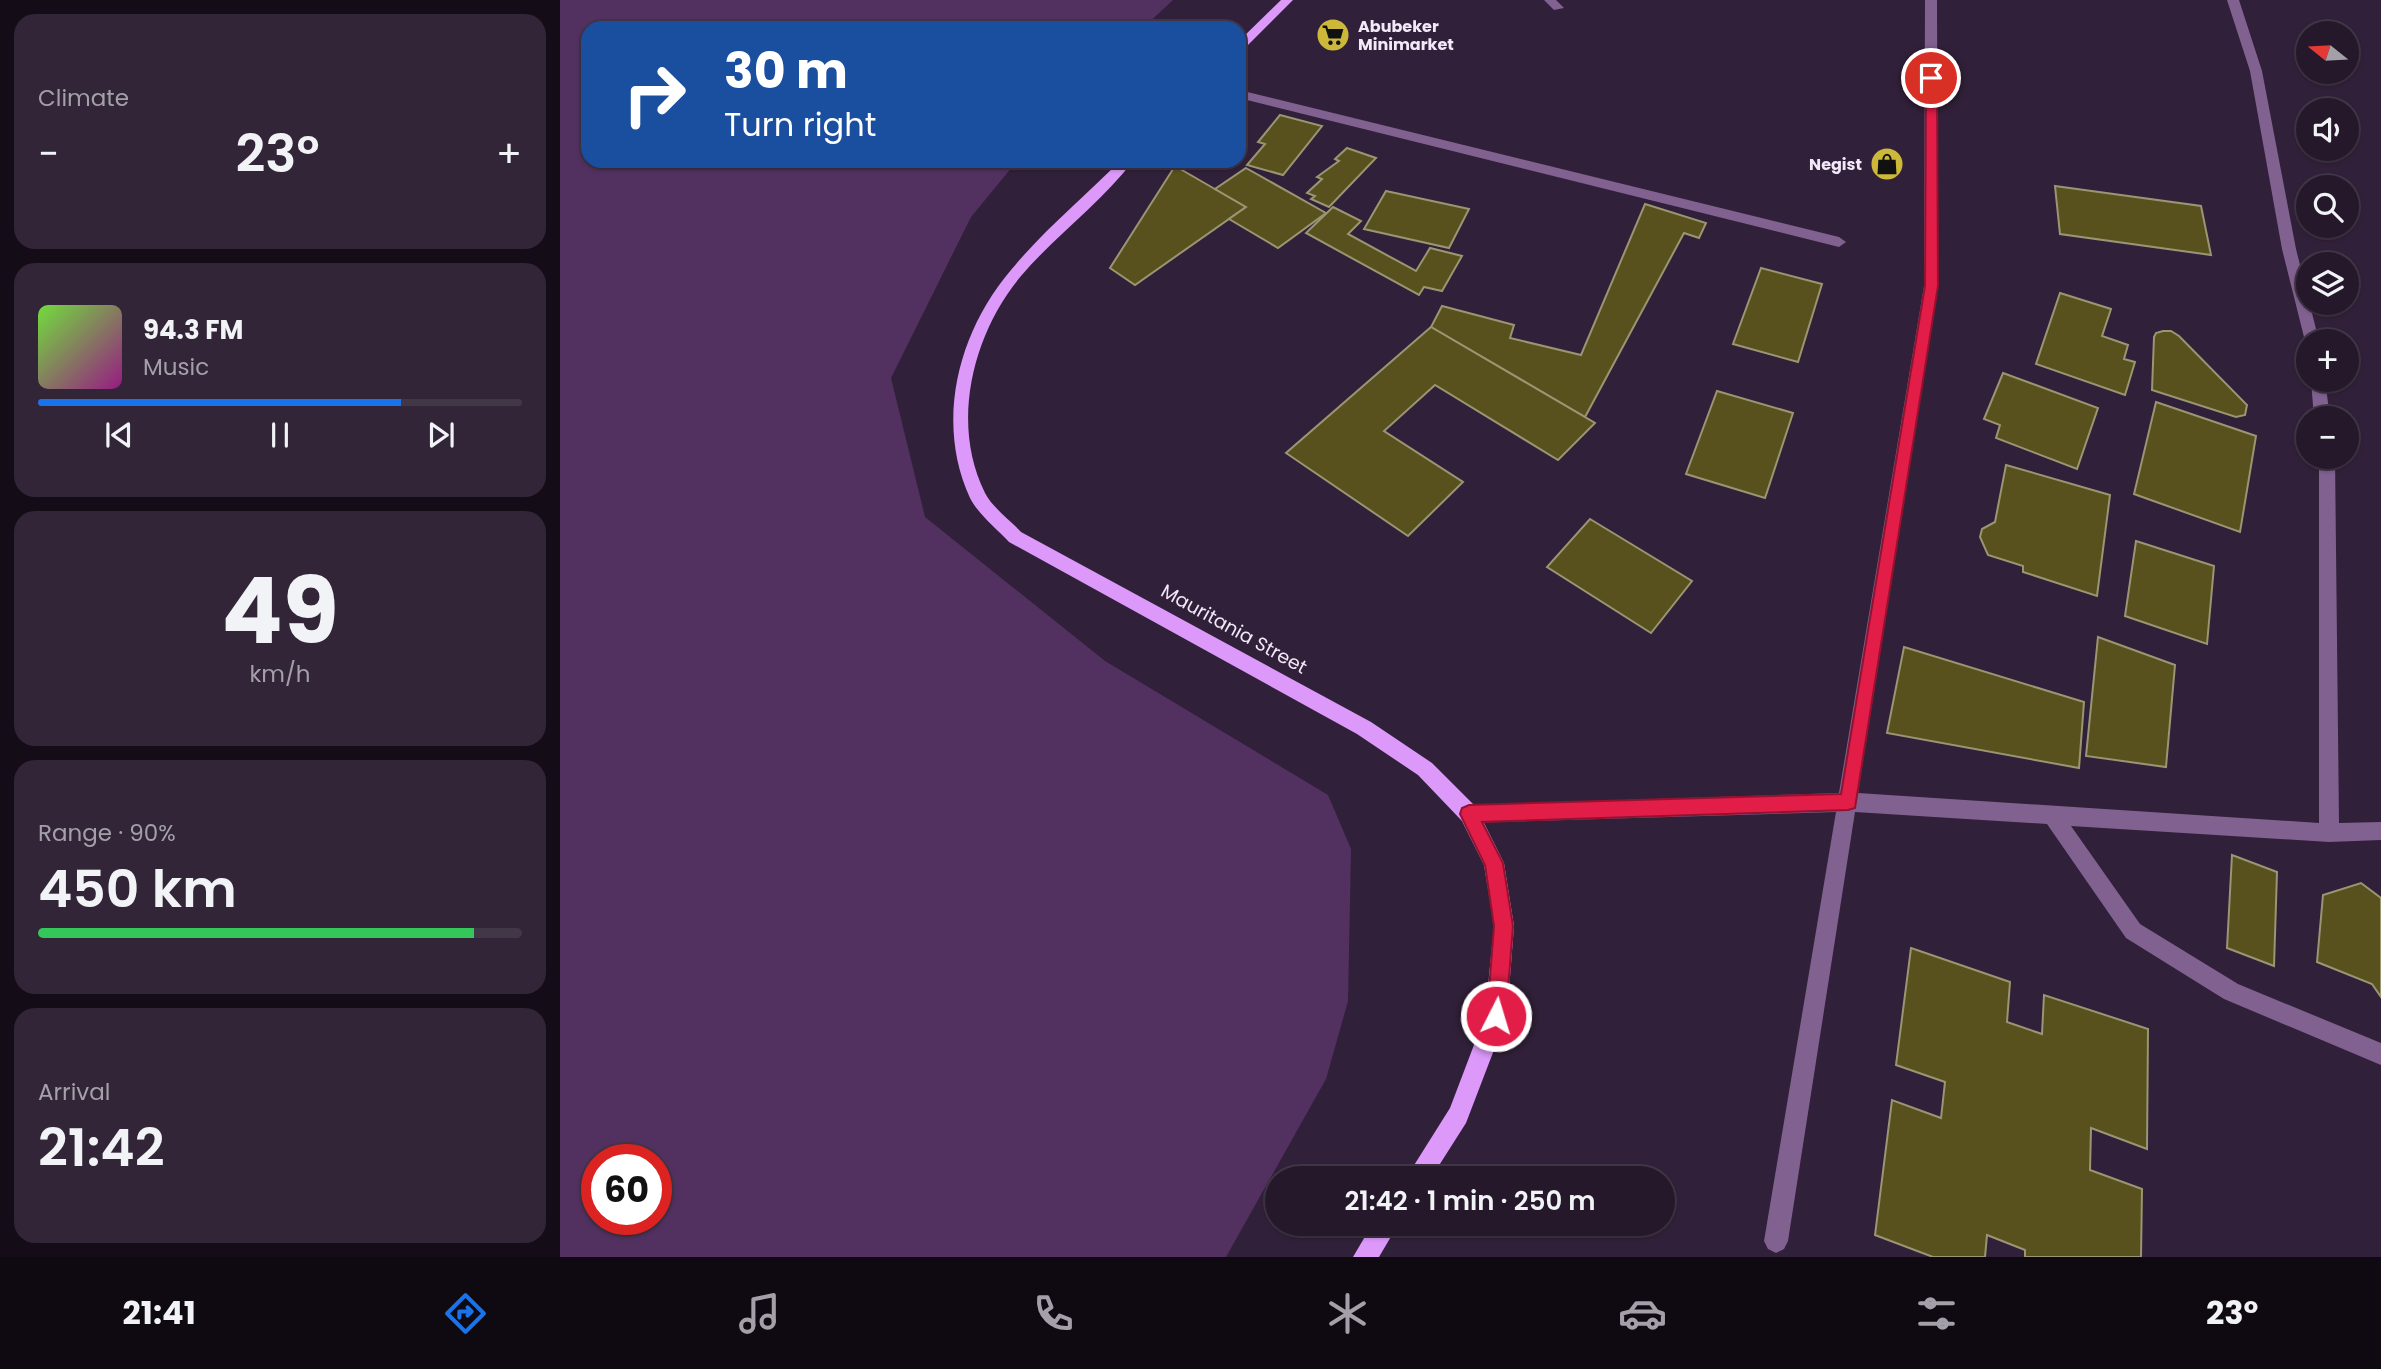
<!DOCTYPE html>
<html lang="en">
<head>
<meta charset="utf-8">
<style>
	:root { --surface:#25182b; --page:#312537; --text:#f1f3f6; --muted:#a3a0a9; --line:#423747; --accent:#1a73e8 }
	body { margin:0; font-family:Poppins,sans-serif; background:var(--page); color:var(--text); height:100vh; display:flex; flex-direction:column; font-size:26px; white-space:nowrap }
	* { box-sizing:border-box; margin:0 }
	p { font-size:23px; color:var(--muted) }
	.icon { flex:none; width:38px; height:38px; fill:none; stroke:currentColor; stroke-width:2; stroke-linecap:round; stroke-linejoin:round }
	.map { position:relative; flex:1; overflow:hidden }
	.drawer { display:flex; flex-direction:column; gap:14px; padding:14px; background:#140d18; width:560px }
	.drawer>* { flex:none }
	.hud { position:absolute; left:21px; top:21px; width:665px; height:147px; border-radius:21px; box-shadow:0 2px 5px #0004,0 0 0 2px var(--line); background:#1a4fa0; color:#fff; overflow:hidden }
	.needle { width:46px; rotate:288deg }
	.buttons { position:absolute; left:1736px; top:21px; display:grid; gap:14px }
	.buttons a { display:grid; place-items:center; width:63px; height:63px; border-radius:50%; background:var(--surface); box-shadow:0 2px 5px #0004,0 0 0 2px var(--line); font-size:35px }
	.speed { position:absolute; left:21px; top:1144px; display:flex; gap:14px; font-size:35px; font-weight:700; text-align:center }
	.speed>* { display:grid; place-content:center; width:91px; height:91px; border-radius:50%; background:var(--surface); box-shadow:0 2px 5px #0004,0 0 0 2px var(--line); line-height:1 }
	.speed .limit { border:10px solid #d22; background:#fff; color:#111 }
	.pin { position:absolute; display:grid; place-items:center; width:60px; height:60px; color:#fff; margin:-30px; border:4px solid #fff; border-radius:50%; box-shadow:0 2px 7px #0007 }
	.me { position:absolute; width:77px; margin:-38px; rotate:5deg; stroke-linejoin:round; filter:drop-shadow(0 0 5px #0008) }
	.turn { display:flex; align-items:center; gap:24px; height:147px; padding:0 28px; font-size:32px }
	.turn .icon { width:91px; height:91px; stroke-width:2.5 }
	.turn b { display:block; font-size:49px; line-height:60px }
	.big { font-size:52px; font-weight:600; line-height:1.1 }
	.drawer .widget { flex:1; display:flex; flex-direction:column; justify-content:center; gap:10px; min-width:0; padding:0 24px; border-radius:21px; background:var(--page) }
	.drawer .dial { align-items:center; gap:0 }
	.dial b { font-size:91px; line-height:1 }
	.song { display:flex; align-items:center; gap:21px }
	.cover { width:84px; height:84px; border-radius:10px; background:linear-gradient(135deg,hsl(100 70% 55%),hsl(310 70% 35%)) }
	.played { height:7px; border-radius:4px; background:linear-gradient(90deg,var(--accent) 75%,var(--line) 75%) }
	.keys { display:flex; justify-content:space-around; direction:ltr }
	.heat { display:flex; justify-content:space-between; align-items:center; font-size:38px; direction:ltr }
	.charge { height:10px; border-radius:5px; background:linear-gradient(90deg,#34c759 90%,var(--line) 0) }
	.trip { position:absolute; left:705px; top:1166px; width:410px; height:70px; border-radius:35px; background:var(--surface); box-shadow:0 2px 5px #0004,0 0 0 2px var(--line); font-weight:600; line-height:70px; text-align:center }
	.menu { display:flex; height:112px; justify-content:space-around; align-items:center; background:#0f0a11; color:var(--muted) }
	.menu .icon { width:49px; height:49px }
	.menu .active { color:var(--accent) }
	.menu b { font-size:32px; color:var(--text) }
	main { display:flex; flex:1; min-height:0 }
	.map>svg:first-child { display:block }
</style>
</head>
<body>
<main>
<section class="drawer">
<div class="widget"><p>Climate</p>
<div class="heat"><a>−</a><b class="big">23°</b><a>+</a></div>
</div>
<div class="widget">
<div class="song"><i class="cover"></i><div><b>94.3 FM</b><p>Music</p></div></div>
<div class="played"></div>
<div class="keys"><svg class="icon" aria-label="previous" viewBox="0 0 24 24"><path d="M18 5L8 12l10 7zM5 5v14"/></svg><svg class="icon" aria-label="pause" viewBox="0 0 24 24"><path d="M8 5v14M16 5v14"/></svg><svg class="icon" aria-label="next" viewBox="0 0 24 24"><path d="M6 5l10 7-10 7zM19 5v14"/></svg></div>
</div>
<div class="widget dial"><b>49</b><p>km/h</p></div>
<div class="widget"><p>Range · 90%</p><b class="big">450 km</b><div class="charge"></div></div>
<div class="widget"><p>Arrival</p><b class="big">21:42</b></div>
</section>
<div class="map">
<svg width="1821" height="1257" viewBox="0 0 1821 1257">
	<rect width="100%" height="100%" fill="#312039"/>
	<!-- green -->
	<path fill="#523161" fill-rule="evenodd" d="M0,0H613L583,28H28V161H457L411,217L331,378L365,517L545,661L768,795L791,849L788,1001L766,1079L666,1257H0ZM96,1160V1220H37V1160Z"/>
	<!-- building -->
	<g fill="#58511e" stroke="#9a9572" stroke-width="2">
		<polygon points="720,115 762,126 723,175 687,165 705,144 698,142"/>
		<polygon points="787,148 816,158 769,207 751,199 755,196 747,193 762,179 757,177 779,161 775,159"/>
		<polygon points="615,166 686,207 575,285 550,268"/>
		<polygon points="686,168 766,213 718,248 669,219 686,207 655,189"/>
		<polygon points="1495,186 1641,206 1651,255 1500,234"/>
		<polygon points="826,191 909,209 889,248 804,229"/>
		<polygon points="1085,204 1146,223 1139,238 1124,233 1025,417 871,327 882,306 954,325 950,338 1021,355"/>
		<polygon points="773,207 801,221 788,234 856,271 870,248 902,256 882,291 864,287 859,295 746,233"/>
		<polygon points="1201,268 1262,284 1238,362 1173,344"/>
		<polygon points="1500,293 1551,309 1542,336 1568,345 1564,359 1575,362 1565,395 1476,364"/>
		<polygon points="871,327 1035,423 998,460 875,385 824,431 903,482 848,536 726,453"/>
		<polygon points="1603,331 1611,331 1619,336 1687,405 1685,415 1676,417 1592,390 1594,337 1596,333"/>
		<polygon points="1443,373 1538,408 1517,469 1436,438 1440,425 1424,419"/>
		<polygon points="1157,391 1233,413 1205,498 1126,474"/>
		<polygon points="1596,402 1696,436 1680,532 1574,494"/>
		<polygon points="1446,465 1550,495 1537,596 1463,572 1463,566 1428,555 1420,537 1422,529 1435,522"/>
		<polygon points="1030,519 1132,581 1091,633 987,567"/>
		<polygon points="1576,541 1654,566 1647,644 1565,616"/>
		<polygon points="1538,637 1615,665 1606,767 1526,756"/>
		<polygon points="1344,647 1524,702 1519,768 1327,733"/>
		<polygon points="1672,855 1717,872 1714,966 1667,948"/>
		<polygon points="1801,883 1821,898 1821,997 1812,984 1757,962 1763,895"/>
		<polygon points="1351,948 1450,982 1447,1022 1482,1034 1484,995 1588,1029 1587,1149 1531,1128 1530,1170 1582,1189 1581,1257 1465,1257 1465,1250 1427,1235 1425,1257 1373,1257 1315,1235 1332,1100 1381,1118 1385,1082 1336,1065"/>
	</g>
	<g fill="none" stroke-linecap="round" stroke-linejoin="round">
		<!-- minor -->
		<g fill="#816190" fill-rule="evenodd">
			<polygon points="984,0 996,0 1004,8 994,10"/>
			<polygon points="1365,0 1377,0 1378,286 1298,793 1759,823 1759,457 1775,457 1779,823 1821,822 1821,840 1769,842 1511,826 1580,924 1678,984 1821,1043 1821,1065 1664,999 1566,938 1487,824 1295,812 1228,1241 1224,1249 1216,1253 1208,1249 1204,1241 1276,812 909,823 902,821 899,814 902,807 909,805 1279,793 1364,286"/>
			<polygon points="1667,0 1679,0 1702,71 1736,249 1759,341 1748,341 1748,345 1745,341 1722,249 1690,71"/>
			<polygon points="679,90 1279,237 1286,242 1279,247 679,98"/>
			<polygon points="1751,380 1765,380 1770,418 1754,418"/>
		</g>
		<!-- primary -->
		<g fill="#dc99fa" fill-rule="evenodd">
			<polygon points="721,0 733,0 683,50 679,51 679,41"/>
			<path d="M560,161H573C541,203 495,236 461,276C413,333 390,423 425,493C432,507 450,520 461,532L811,722L872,763L916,807L944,863L954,926L947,1016L906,1123L871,1178H846L890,1108L925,1016L934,926L924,865L902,821L858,775L797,734L449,542C437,529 418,514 410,498C375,422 398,332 451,270C483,231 524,197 560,161Z"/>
			<polygon points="813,1223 839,1223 819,1257 793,1257"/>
		</g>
	</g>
	<!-- route -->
	<polygon fill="#e11d48" stroke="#92132f" stroke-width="2" points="1371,75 1377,78 1378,286 1295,808 1288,810 922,822 943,863 953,926 946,1016 943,1023 936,1026 930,1023 927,1016 934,926 925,865 900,814 902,808 909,805 1281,794 1365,286 1366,78"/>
	<!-- icons -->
	<defs>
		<symbol id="supermarket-disc" viewBox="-11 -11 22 22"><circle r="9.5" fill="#ccb939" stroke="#312039"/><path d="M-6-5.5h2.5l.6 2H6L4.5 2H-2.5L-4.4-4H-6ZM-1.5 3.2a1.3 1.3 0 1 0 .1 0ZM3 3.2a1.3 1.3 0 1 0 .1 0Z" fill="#111"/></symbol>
		<symbol id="shop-disc" viewBox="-11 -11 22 22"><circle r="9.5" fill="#ccb939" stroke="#312039"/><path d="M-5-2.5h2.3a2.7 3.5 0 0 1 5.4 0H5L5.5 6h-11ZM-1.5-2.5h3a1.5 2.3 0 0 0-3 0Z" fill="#111"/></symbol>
	</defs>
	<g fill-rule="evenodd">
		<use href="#supermarket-disc" x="754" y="16" width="38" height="38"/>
		<use href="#shop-disc" x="1308" y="145" width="38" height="38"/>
	</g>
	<g text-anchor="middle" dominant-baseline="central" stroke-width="7" stroke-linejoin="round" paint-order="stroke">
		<!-- far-poi labels -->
		<g font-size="16" font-weight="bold" fill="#f3e8f8" stroke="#312039" text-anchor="start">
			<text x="798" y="26">Abubeker<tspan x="798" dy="18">Minimarket</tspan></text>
			<text x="1302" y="164" text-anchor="end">Negist</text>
		</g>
		<!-- street labels -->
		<g font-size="19" fill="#f3e8f8" stroke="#312039">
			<text transform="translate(674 629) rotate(29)">Mauritania Street</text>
		</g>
	</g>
</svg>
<div class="buttons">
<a><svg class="needle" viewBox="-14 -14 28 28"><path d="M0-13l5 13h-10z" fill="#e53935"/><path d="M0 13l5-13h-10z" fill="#a3a0a9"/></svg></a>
<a><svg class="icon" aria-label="sound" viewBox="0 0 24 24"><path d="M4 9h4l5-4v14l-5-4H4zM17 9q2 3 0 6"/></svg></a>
<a><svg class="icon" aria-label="search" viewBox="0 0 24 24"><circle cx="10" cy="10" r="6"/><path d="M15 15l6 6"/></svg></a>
<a><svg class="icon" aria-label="layers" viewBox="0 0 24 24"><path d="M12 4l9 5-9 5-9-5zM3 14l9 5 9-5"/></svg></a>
<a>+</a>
<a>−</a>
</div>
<div class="speed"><div class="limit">60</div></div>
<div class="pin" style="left:1371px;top:78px;background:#d93025"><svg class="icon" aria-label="arrive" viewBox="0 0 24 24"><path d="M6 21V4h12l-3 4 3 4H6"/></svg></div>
<svg class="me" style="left:936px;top:1016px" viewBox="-20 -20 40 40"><circle r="17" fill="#e11d48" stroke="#fff" stroke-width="3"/><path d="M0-11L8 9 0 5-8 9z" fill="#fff"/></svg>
<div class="trip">21:42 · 1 min · 250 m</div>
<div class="hud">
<div class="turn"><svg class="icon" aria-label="right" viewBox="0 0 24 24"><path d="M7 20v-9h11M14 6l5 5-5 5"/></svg><div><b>30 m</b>Turn right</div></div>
</div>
</div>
</main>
<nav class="menu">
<b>21:41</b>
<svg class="icon active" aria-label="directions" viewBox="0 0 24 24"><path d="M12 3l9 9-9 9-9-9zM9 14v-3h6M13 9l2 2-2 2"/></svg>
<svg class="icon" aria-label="music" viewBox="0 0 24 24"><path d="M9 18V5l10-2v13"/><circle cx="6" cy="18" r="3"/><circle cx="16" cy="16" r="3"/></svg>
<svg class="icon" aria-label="phone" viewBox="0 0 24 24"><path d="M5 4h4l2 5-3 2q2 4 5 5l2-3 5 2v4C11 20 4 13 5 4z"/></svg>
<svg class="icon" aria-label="climate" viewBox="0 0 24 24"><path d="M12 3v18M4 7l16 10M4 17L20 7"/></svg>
<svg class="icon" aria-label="car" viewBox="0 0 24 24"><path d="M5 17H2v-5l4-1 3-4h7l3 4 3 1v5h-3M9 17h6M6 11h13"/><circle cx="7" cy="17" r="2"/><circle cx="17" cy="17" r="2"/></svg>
<svg class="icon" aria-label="filters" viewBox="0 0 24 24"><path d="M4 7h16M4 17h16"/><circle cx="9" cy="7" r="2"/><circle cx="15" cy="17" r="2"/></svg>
<b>23°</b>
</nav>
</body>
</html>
